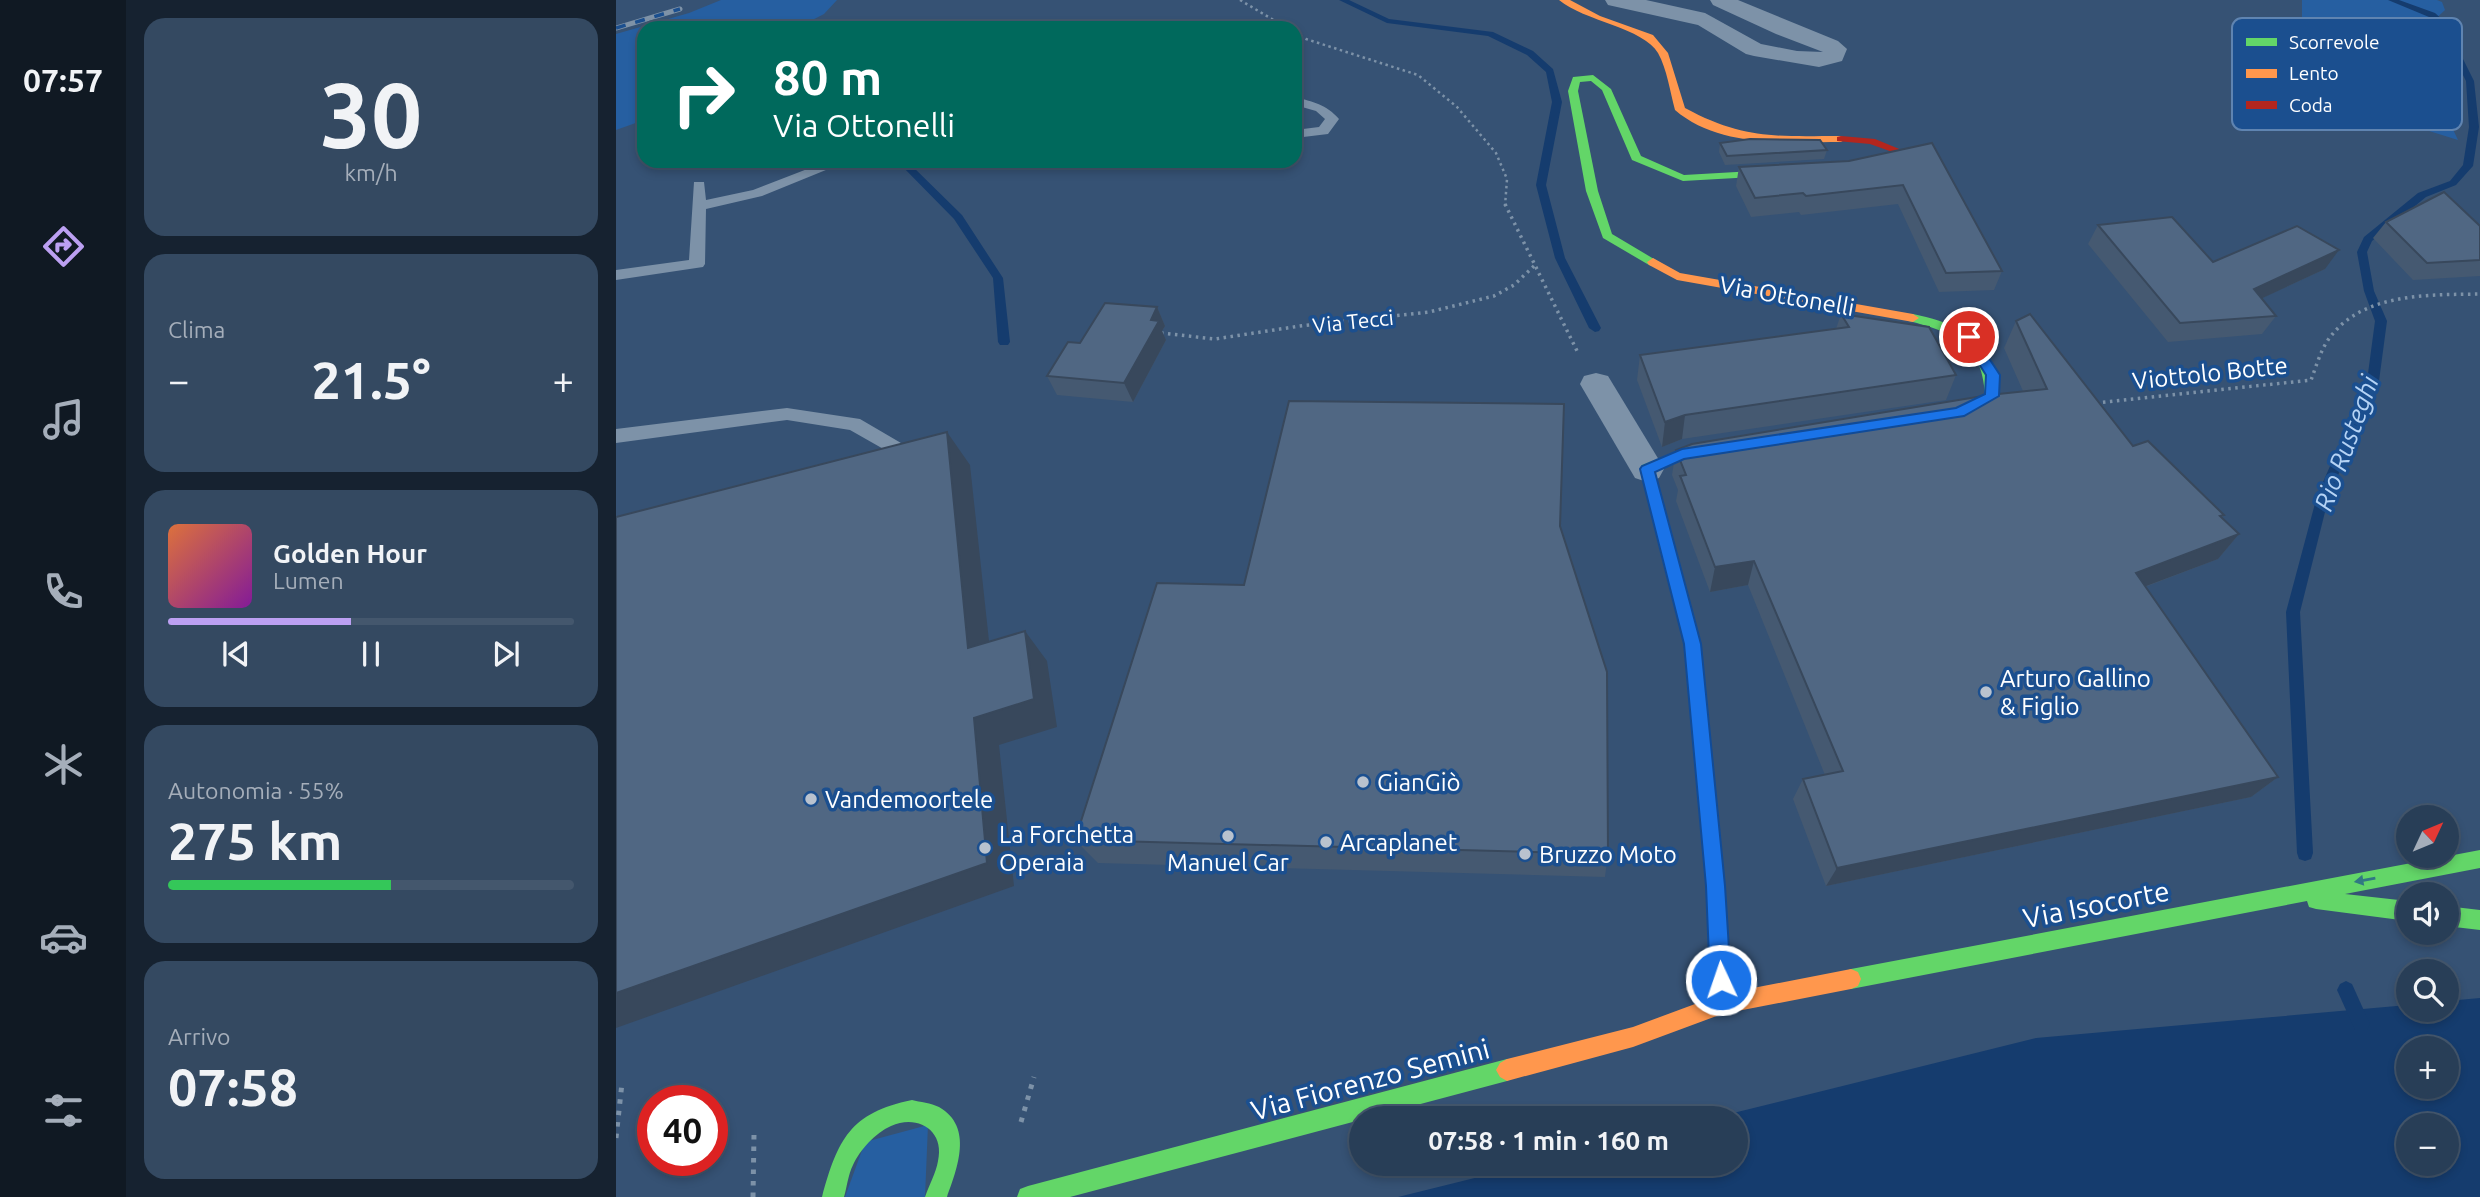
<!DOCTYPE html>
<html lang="it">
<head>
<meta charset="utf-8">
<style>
	:root { --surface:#283e57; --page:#344961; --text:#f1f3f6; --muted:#a5aeba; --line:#44576d; --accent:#bca0f2 }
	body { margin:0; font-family:Ubuntu,sans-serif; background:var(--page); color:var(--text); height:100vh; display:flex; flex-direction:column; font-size:26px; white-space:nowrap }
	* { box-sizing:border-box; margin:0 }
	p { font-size:23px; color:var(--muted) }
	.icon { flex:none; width:38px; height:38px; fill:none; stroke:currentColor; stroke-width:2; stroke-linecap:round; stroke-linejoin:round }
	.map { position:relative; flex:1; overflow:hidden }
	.sheet { display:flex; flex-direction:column; gap:18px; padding:18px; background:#162230; width:490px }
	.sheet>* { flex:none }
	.top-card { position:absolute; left:21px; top:21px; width:665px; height:147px; border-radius:21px; box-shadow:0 4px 10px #0003,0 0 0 2px var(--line); background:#00695c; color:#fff; overflow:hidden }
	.needle { width:46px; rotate:46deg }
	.buttons { position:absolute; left:1780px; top:805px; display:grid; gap:14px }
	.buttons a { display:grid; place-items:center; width:63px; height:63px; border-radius:50%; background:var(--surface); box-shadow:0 4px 10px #0003,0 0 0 2px var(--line); font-size:35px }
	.speed { position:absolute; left:21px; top:1085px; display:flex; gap:14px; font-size:35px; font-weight:700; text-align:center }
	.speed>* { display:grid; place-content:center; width:91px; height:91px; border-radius:50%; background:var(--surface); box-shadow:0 4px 10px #0003,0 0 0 2px var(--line); line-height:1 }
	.speed .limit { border:10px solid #d22; background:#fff; color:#111 }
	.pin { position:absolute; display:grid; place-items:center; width:60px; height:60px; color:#fff; margin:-30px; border:4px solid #fff; border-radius:50%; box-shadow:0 2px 7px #0007 }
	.me { position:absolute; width:77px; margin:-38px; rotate:357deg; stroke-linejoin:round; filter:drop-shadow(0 0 5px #0008) }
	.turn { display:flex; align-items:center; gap:24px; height:147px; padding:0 21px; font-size:32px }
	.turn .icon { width:91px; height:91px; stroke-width:2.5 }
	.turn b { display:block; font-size:49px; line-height:60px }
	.big { font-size:52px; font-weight:700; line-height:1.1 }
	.sheet .card { flex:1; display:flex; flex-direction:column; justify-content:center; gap:10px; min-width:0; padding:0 24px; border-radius:21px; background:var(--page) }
	.sheet .dial { align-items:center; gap:0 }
	.dial b { font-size:91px; line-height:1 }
	.song { display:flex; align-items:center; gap:21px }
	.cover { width:84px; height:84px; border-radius:10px; background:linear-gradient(135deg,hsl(20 70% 55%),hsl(290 70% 35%)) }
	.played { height:7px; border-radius:4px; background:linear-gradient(90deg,var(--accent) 45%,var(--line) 45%) }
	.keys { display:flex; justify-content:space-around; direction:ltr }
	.heat { display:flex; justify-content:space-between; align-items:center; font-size:38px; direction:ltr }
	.charge { height:10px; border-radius:5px; background:linear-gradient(90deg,#34c759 55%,var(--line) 0) }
	.trip { position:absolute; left:733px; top:1106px; width:399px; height:70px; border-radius:35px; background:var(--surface); box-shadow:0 4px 10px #0003,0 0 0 2px var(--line); font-weight:700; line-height:70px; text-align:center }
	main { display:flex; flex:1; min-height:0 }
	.dock { display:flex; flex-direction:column; width:126px; justify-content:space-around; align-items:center; background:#101923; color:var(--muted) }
	.dock .icon { width:49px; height:49px }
	.dock .current { color:var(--accent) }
	.dock b { font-size:32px; color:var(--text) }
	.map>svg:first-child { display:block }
</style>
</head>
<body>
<main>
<nav class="dock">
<b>07:57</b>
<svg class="icon current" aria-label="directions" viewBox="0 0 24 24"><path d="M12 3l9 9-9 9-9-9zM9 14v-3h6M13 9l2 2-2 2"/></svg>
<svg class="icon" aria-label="music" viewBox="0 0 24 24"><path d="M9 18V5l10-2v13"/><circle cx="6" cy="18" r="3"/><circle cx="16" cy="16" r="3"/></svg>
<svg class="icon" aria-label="phone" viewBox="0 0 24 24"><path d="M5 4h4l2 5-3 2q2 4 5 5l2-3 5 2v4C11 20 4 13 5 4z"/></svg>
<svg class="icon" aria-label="climate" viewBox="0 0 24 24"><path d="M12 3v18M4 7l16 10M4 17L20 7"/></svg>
<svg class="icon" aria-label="car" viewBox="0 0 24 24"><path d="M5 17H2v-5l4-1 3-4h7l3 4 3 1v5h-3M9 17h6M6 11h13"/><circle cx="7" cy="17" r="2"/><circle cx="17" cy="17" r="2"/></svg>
<svg class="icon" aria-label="filters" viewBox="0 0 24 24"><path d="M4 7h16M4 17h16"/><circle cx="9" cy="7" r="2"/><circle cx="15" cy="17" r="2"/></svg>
</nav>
<section class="sheet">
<div class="card dial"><b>30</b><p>km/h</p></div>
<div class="card"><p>Clima</p>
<div class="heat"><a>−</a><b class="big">21.5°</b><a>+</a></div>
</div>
<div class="card">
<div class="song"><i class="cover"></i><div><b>Golden Hour</b><p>Lumen</p></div></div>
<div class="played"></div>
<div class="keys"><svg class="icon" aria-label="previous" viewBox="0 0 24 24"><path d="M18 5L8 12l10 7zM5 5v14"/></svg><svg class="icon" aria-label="pause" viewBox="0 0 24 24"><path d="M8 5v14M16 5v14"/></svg><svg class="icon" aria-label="next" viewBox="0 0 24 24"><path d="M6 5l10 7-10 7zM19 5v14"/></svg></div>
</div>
<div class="card"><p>Autonomia · 55%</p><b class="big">275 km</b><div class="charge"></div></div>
<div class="card"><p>Arrivo</p><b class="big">07:58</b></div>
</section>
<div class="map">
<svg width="1864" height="1197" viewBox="0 0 1864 1197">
	<rect width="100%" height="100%" fill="#365274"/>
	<!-- green -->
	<g fill="#265fa1">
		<polygon points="105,0 221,0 208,14 181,28 28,28 28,120 0,130 0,34 73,13"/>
		<path d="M1686,0H1821L1826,2L1829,10L1812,26L1805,38L1806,54C1797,60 1778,76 1774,85L1833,121L1842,140L1797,126L1759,90L1686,42Z"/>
		<polygon points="312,1125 309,1197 229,1197 249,1142"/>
	</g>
	<!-- water -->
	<path fill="#153c6e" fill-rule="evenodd" d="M1864,998V1197H782L915,1164H1120V1118H1097L1420,1038L1792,1005V1010H1830L1831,1001ZM1792,1048H1830V1087H1792ZM1830,1125V1164H1792V1125Z"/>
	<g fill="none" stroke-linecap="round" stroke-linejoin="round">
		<!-- stream -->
		<g fill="#153c6e" fill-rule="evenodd">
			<polygon points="723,0 733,0 773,19 877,32 917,51 937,69 946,102 930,185 949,258 985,328 983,331 979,332 973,328 939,258 920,185 936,102 930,72 911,55 872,36 771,23"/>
			<polygon points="1772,0 1783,0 1819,13 1828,21 1858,81 1863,127 1857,166 1840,185 1810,197 1756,241 1751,252 1758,291 1771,321 1763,381 1713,496 1684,612 1697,853 1695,859 1689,861 1683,859 1681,853 1670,612 1701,496 1751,381 1759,321 1748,291 1741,252 1748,237 1802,193 1834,181 1847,165 1853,127 1850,81 1821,24 1813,17"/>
			<polygon points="281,161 291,161 346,215 387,278 394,342 392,345 384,345 382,342 377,278 338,219"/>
			<polygon points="1730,981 1736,984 1754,1024 1751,1030 1745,1033 1739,1030 1721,990 1724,984"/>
		</g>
		<!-- path-far2 -->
		<g stroke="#7d92a8" stroke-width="2.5" stroke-dasharray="2.5 3.5" stroke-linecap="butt">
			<polyline points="624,0 671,28"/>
			<polyline points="679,33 690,39 802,75 841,107 880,153 891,179 889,206"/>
		</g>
		<!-- path-far1 -->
		<g stroke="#7d92a8" stroke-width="3.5" stroke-dasharray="2.5 4.5" stroke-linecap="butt">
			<polyline points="889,204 962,353"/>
			<polyline points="545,333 599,339 684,326 813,312 878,296 898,285 918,266"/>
			<path d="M1480,403L1695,380C1700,367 1704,352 1712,340C1745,292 1813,295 1864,294"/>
		</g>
		<!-- path -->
		<g stroke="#7d92a8" stroke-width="5" stroke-dasharray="4.5 7" stroke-linecap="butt">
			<polyline points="405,1122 418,1077"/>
			<polyline points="0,1138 6,1083"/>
			<polyline points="137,1197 138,1134"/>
		</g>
		<!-- lane -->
		<g fill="#7d92a8" fill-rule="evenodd">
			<polygon points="387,22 418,24 424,28 354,28 360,24"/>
			<path d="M679,97C697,102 710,104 723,119L712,134L679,138V130L703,127L709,119L700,111L679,105Z"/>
			<polygon points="212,161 232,161 146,196 90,209 89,264 87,267 0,280 0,270 73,260 78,182 88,182 90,200 137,190"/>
			<polygon points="171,408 244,419 285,443 287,448 285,453 278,455 234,430 171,420 0,443 0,429"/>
		</g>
		<!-- street -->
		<g fill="#7d92a8" fill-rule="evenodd">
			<polygon points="989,0 1030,0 1089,13 1145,44 1181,51 1207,52 1160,34 1097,5 1094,0 1122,0 1222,41 1231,49 1226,61 1203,67 1138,56 1130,54 1082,25 992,5"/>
			<polygon points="980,373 992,376 1043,460 1048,469 1043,478 1031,482 1019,478 964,384 968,376"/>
		</g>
		<!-- fast -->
		<g fill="#63d668" fill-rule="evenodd">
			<polygon points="977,75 995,89 1025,156 1068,175 1173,169 1178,172 1173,175 1067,181 1016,160 986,90 975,81 964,82 962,91 982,191 996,234 1043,262 1037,266 1033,265 987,238 970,191 952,91 957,77"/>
			<path d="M1297,314C1332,321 1368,334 1380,372C1382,381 1384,391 1381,399L1348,416L1324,418L1322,415L1324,412L1340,409L1369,394C1366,343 1336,332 1293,321V315Z"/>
			<polygon points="1110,443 1117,448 1115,452 1068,460 1039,472 1085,644 1108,886 1116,1004 1113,1011 1106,1014 1099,1011 1096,1004 1090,886 1069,644 1024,469 1026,465 1066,450"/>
			<polygon points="1864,850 1864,868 1729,894 1792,901 1792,921 1700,909 1693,907 1691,901 1235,989 1228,986 1225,979 1228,972 1235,969"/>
			<polygon points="1830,906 1864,910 1864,930 1830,926"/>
			<polygon points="891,1059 898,1063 902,1070 898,1077 891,1081 454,1197 401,1197 404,1189 412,1186"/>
			<path d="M296,1100C304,1102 315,1103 323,1107C358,1127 341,1169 331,1197H309C313,1185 320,1173 322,1161C329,1130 301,1114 275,1126C259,1133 244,1150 237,1165C232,1175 231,1187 228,1197H206C222,1139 234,1113 296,1100Z"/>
		</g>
		<!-- slow -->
		<g fill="#ff974d" fill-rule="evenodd">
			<path d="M943,0H954L984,16L1037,35L1052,53L1069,108C1128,140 1161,136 1225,136L1230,139L1225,142C1171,142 1103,148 1059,110C1054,92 1051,69 1042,53C1028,28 968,21 943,0Z"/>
			<polygon points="1037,258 1064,273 1297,314 1303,318 1297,322 1061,280 1033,265 1031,262"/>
			<polygon points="1235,969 1242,972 1245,979 1242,986 1235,989 1106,1014 1017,1047 891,1081 884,1077 880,1070 884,1063 891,1059 1017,1027 1106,994"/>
		</g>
		<!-- jam -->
		<polygon fill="#b3261e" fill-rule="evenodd" points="1225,136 1259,139 1293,153 1288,161 1242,168 1242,164 1282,154 1254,144 1221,141 1221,137"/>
		<defs>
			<polyline id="rail" points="0,28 64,9"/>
		</defs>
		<!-- rail casing -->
		<use href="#rail" stroke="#7e92a7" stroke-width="5"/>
		<!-- rail -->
		<use href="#rail" stroke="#1b4f8f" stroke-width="3.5" stroke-dasharray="10" stroke-linecap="butt"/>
	</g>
	<!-- wall -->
	<g fill="#455971">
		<polygon points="1104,143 1211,150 1208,159 1109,165 1103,152"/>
		<polygon points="1316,143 1386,271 1378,290 1323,292 1282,204 1185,215 1183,212 1135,217 1120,186 1123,167 1233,161"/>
		<polygon points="1770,222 1864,226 1864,276 1797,280 1757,238"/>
		<polygon points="1482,225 1597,262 1709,269 1646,298 1660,316 1646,334 1552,342 1472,244"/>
		<polygon points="541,307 549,326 546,331 550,340 517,402 441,395 431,376 464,343"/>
		<polygon points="1225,314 1340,375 1330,400 1066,439 1046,447 1021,380 1024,355 1220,329"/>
		<polygon points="1400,321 1517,446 1608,515 1606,518 1623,534 1602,559 1529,587 1662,777 1635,797 1210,886 1177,799 1187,779 1209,775 1132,585 1094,592 1060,501 1062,490 1056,475 1060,450 1407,391 1388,348"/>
		<polygon points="948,404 944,528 992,854 989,877 482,863 459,840"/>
	</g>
	<!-- shaded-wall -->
	<g fill="#38485c">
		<polygon points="1723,250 1709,269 1625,308 1638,289"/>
		<polygon points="541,307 549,326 546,331 550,340 517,402 508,383 535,320"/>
		<polygon points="1069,415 1066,439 1046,447 1049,422"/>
		<polygon points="331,432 354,465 377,678 352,648"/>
		<polygon points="1623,534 1602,559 1501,597 1520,573"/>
		<polygon points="1138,561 1132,585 1094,592 1099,567"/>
		<polygon points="409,631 431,661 441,727 383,745 398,886 0,1028 0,993 358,718"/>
		<polygon points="1662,777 1635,797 1210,886 1221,868"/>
	</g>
	<!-- building -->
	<g fill="#506783" stroke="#38485c" stroke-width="2">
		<polygon points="1134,139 1204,140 1211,150 1111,156 1104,143"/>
		<polygon points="1316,143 1386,271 1330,273 1287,185 1190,196 1187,193 1139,198 1123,167 1233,161"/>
		<polygon points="1828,192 1864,226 1864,260 1811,263 1770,222"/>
		<polygon points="1556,217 1597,262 1681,226 1723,250 1638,289 1660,316 1564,323 1482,225"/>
		<polygon points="489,303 541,307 535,320 543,321 508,383 431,376 452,342 464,343"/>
		<polygon points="1225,314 1313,327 1340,375 1069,415 1049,422 1024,355 1233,327"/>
		<polygon points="1414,314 1517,446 1532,441 1608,515 1604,516 1623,534 1520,573 1662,777 1221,868 1187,779 1227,771 1138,561 1099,567 1065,478 1064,476 1070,475 1060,450 1076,444 1373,395 1431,389 1400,321"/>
		<polygon points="673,401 948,404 944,526 991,672 992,854 459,840 541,583 628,585"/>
		<polygon points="331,432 352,648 409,631 418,699 358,718 371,863 0,993 0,517"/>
	</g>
	<!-- one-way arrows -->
	<defs><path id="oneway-solid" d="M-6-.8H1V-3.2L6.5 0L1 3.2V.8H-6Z" transform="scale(1.75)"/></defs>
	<use fill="#317883" href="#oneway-solid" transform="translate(1749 880) rotate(170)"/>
	<!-- route -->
	<polygon fill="#1a73e8" stroke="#114b97" stroke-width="2" points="1353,333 1357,334 1384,375 1383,396 1348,416 1068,459 1039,472 1085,644 1109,886 1115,980 1112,987 1105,990 1097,987 1094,980 1090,886 1068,644 1024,469 1026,466 1066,449 1340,408 1369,394 1370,375 1346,337"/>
	<!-- markers -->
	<g fill="#b9c2ce" stroke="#1b4f8f" stroke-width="2.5">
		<circle cx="1370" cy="692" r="7"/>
		<circle cx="747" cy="782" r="7"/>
		<circle cx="195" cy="799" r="7"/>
		<circle cx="612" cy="836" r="7"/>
		<circle cx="710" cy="842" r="7"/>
		<circle cx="369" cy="848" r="7"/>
		<circle cx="909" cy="854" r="7"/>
	</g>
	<g text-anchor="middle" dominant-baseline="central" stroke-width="7" stroke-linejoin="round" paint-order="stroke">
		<!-- far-street labels -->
		<g font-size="21" fill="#fff" stroke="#1b4f8f">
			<text transform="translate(737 321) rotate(-6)">Via Tecci</text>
		</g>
		<!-- street labels -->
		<g font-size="24" fill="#fff" stroke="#1b4f8f">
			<text transform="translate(1171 296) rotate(10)">Via Ottonelli</text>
			<text transform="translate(1594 373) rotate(-6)">Viottolo Botte</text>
		</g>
		<!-- poi labels -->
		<g font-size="24" fill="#fff" stroke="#1b4f8f" text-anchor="start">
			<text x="1384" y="678">Arturo Gallino<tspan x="1384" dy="28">&amp; Figlio</tspan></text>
			<text x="761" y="782">GianGiò</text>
			<text x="209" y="799">Vandemoortele</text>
			<text x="383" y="834">La Forchetta<tspan x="383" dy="28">Operaia</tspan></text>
			<text x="724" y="842">Arcaplanet</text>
			<text x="923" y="854">Bruzzo Moto</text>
			<text x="612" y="862" text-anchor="middle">Manuel Car</text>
		</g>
		<!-- water labels -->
		<g font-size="26" font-style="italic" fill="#b5d3f5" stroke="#1b4f8f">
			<text transform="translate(1730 443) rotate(-70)">Rio Rusteghi</text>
		</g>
		<!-- near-street labels -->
		<g font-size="28" fill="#fff" stroke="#1b4f8f">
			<text transform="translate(1480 904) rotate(-11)">Via Isocorte</text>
			<text transform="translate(754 1079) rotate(-15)">Via Fiorenzo Semini</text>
		</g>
	</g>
	<!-- legend -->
	<rect x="1616" y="18" width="230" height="112" rx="10" fill="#1b4f8f" stroke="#5f84b1" stroke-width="2"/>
	<rect x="1630" y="38" width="31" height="8" fill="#63d668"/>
	<rect x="1630" y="69" width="31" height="9" fill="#ff974d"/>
	<rect x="1630" y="101" width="31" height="8" fill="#b3261e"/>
	<g font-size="19" fill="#fff">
		<text x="1673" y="49">Scorrevole</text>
		<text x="1673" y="80">Lento</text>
		<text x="1673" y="112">Coda</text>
	</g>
</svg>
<div class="buttons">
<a><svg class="needle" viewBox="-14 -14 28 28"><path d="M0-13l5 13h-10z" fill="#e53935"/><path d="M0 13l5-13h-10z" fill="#a5aeba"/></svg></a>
<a><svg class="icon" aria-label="sound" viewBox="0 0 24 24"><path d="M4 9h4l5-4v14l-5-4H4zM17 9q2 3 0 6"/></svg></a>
<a><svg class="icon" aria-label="search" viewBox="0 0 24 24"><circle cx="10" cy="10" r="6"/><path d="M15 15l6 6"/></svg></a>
<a>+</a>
<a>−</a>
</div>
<div class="speed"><div class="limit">40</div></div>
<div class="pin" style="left:1353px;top:337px;background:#d93025"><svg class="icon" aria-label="arrive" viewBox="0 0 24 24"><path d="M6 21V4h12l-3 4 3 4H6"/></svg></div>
<svg class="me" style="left:1105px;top:980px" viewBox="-20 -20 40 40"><circle r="17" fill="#1a73e8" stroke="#fff" stroke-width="3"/><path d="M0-11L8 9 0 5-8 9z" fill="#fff"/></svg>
<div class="trip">07:58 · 1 min · 160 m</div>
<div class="top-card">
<div class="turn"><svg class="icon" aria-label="right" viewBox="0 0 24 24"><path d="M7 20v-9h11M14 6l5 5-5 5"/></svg><div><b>80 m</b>Via Ottonelli</div></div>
</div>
</div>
</main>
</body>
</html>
